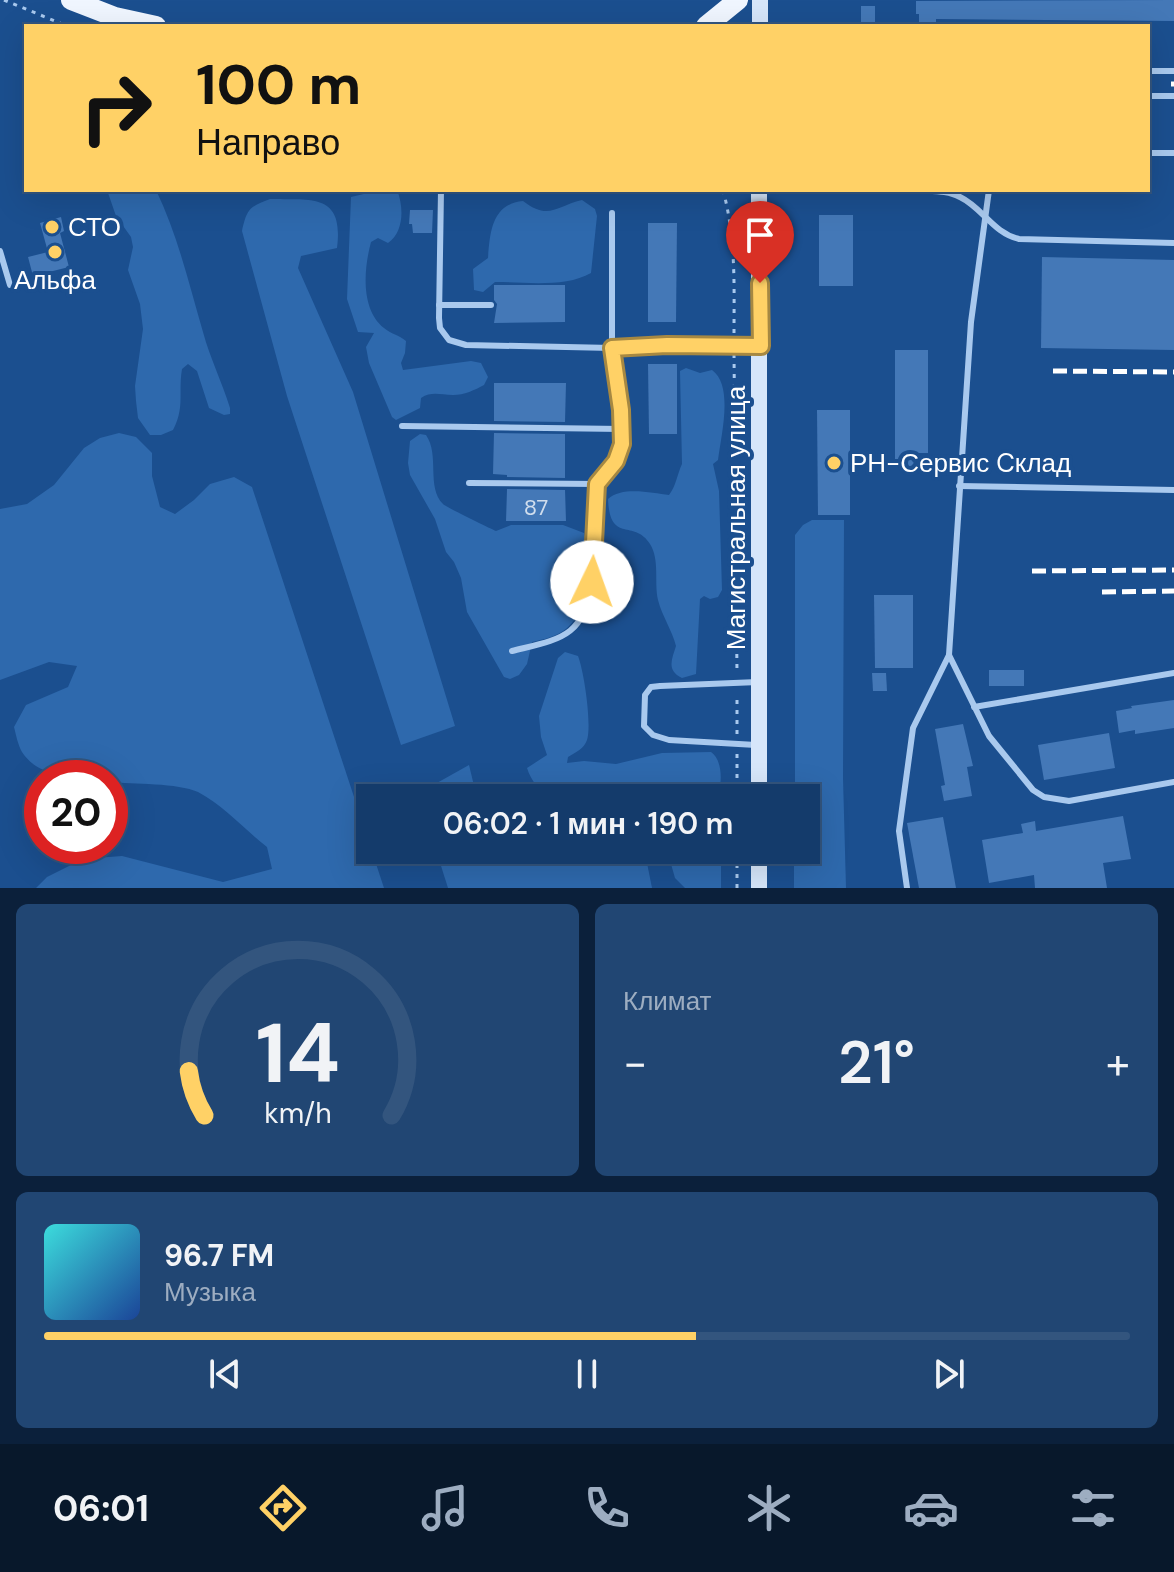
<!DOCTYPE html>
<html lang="ru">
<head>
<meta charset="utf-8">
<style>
	:root { --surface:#143b6b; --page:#214673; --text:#f1f3f6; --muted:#9dadc1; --line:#33557e; --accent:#ffd166 }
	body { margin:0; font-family:"DM Sans",sans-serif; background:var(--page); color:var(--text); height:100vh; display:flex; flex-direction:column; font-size:30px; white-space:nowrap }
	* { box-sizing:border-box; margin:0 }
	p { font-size:26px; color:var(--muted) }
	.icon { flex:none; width:44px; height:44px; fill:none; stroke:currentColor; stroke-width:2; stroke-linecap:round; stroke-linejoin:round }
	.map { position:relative; height:888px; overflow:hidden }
	.drawer { display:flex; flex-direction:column; gap:16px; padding:16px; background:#0b203b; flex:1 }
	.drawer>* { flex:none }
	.banner { position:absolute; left:24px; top:24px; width:1126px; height:168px; border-radius:0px; box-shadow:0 8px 32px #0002,0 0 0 2px var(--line); background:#ffd166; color:#111; overflow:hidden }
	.speed { position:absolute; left:24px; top:760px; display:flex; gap:16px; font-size:40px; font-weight:700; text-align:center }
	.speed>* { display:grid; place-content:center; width:104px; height:104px; border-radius:50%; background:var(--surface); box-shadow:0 8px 32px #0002,0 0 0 2px var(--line); line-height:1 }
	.speed .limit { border:12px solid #d22; background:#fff; color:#111 }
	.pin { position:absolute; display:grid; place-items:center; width:68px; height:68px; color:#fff; margin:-82px -34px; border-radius:50% 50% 50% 0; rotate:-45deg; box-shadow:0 0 8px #0007 }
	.pin .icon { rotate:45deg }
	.me { position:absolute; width:88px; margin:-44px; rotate:3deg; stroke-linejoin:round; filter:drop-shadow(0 0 6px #0008) }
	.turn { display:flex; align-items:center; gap:28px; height:168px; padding:0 40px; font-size:36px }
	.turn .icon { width:104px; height:104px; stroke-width:2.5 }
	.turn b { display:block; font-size:56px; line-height:68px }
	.big { font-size:60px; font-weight:600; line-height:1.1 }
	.drawer .card { flex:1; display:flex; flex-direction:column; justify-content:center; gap:12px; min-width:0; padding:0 28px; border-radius:12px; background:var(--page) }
	.drawer .dial { align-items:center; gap:0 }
	.dial svg { height:208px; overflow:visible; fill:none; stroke:var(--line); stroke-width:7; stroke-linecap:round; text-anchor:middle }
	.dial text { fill:var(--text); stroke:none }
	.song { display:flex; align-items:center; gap:24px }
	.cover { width:96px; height:96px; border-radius:12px; background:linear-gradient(135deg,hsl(180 70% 55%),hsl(220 70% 35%)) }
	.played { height:8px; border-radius:4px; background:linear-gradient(90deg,var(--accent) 60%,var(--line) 60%) }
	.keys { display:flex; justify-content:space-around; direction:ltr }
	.heat { display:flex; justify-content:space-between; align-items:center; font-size:44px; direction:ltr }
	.drawer .tiles { flex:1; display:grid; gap:16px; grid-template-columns:1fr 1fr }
	.card:last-child { grid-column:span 2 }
	.trip { position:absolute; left:356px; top:784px; width:464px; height:80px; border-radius:0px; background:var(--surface); box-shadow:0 8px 32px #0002,0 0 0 2px var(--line); font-weight:600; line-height:80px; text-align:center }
	.dock { display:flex; height:128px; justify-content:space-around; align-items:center; background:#08182b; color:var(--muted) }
	.dock .icon { width:56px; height:56px }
	.dock .selected { color:var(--accent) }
	.dock b { font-size:36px; color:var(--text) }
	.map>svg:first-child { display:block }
</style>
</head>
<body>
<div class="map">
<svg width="1174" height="888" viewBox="0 0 1174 888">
	<rect width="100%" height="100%" fill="#1b4f8f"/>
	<!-- green -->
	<g fill="#2e69ad">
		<path d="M107,190H156C178,236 189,284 203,332C210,358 222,382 230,408V414L224,415L209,408L197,371L188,364L182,369C178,393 185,407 173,430L161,435H150L138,418L136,401L135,386L143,329L140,304L128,270L133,247L131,237L116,216Z"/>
		<path d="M369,190H397C404,207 404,232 388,243L378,238L371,242C364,268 360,309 384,328C391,334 399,335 406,341L405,353L401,363L403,370L471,361L481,363L488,377L484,385C475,390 464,395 453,395C440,395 432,391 421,398L420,408L396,420L392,417L369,363L366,347L374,333L358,332L347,299L351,197L368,193Z"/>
		<path d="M270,199C312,200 344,193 337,248L301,256L298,268L353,392L455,726L401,745L287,396L242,231C247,209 249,207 270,199Z"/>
		<path d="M582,200L595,209L597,216L591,273C565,288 524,282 495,282L483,292L474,290L473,269L488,258C490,232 492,204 523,201C549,221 556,206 582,200Z"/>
		<path d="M686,368L700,373L712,370C734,386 721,435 718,460L713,464L719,491L722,590L718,597L710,599L704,596L700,599L696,674L682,678C666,670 672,659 676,646C672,630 662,616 658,600C654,582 660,560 650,544C634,518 610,545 608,499C622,486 652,493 669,495C676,486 677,475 682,464L680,371Z"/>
		<path d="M119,433L136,437L152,453V476L160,507L175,514L194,500L210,484L234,477L252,487L384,888H36L47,877L83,859L122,856L223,882L272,869L267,847C245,830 223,805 198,792C178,783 133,784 110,782V778C80,778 40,780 22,752C18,745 16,735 14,727L26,705L68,687L77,666L49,662L0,680V509L27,504L54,485L84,448L100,438Z"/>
		<path d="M420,434L426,435C440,455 426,487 443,504C446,507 489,528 496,531L511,525H563L584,533C593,560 590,608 567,628C557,637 544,639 532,642L527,664L519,675L510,679L504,677L467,612L461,578L454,562L446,552L435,519L410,475L408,463L410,441Z"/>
		<polygon points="812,520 844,520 843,778 846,888 794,888 794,850 806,850 806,798 795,798 795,535 803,525"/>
		<path d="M565,652L578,656C584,671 592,725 587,740C584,749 576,752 568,757L567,763L584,761L616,764L662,753L711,752C723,760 723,786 716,798H552C540,792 531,781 527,768L547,755L541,737L539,716L558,658Z"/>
		<polygon points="469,765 477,798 420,798 419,793"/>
		<polygon points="436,850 641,850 645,853 652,888 448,888"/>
		<polygon points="667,850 721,850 721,888 685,888 675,878"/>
	</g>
	<!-- building -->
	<g fill="#4478b7">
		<polygon points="1174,0 1174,21 936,19 936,22 919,22 919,14 916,14 916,1"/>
		<rect x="861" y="6" width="14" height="20"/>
		<polygon points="410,210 433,210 432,233 413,233 412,224 409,224"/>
		<rect x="819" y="215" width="34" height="71"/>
		<polygon points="61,217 64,231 60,233 69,267 33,276 28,257 48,252 40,223"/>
		<polygon points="648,223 677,223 676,322 648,322"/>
		<polygon points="1042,257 1174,260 1174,350 1041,348"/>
		<polygon points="494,285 565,285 565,322 494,323 497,304 494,300"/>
		<polygon points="895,350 928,350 928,453 918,453 918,468 895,468"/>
		<polygon points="648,364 677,364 677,434 649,434"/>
		<polygon points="494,383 566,383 565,422 494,421"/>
		<polygon points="817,410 850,410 850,515 818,515"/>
		<polygon points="494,433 565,434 565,478 507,477 507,475 493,474"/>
		<polygon points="507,489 565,490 566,521 506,521"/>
		<polygon points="874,595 913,595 913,668 875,668"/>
		<rect x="989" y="670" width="35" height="16"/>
		<polygon points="872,673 886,673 887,691 873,691"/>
		<polygon points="1174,700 1174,728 1135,734 1135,730 1119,733 1116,711 1132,708 1131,706"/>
		<polygon points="963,724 973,766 967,767 972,796 944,801 941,786 945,785 935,729"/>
		<polygon points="1109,733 1115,768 1044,780 1038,745"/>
		<polygon points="1123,816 1131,859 1103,863 1107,888 1035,888 1034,875 989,883 982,840 1023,833 1021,824 1035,821 1036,831"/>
		<polygon points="943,817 956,888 919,888 907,823"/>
	</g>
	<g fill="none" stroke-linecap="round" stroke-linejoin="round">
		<!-- path -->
		<g stroke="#a9c9ee" stroke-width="3" stroke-dasharray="4 6" stroke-linecap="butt">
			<polyline points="4,0 67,26"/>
			<path d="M723,190C736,238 734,285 734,334"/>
			<polyline points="734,354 737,674"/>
			<polyline points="737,734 737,694"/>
			<polyline points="737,798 737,754"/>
			<polyline points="737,888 737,850"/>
		</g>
		<!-- lane -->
		<g stroke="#a9c9ee" stroke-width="6">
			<polyline points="1148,71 1174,71"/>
			<polyline points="1148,96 1174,96"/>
			<polyline points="1148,153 1174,153"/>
			<polyline points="441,190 439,318 440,328 449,340 466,345 612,348 667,345 757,345"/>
			<path d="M921,190C934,191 949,191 960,197C983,208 993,233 1019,239L1174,243"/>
			<polyline points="989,190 971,322 949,655 989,736 1033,790 1044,797 1069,801 1174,782"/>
			<polyline points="0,251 10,285"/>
			<polyline points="439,305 491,305"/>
			<polyline points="402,426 622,429"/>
			<polyline points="469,483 597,484 616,461 622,444 621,410 612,348 612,213"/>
			<polyline points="959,486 1174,490"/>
			<path d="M512,651C560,639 584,638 592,582L597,484"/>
			<polyline points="974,707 1174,673"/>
			<polyline points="756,745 669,740 653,735 644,726 645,695 651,687 660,686 758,682"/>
			<polyline points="907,888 899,831 913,728 949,655"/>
		</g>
		<!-- secondary -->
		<g stroke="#d6e6fa" stroke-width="16">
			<polyline points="760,26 760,0"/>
			<polyline points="759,190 759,798"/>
			<polyline points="759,888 759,850"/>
		</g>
		<!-- primary -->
		<g stroke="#f0f6ff" stroke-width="20">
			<polyline points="71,0 115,17 156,26"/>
			<polyline points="706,26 738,0"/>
		</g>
		<!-- rail -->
		<g stroke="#fff" stroke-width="5" stroke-dasharray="14 6" stroke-linecap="butt">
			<polyline points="1171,84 1174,84"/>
			<polyline points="1053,371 1174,372"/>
			<polyline points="1032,571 1174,570"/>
			<polyline points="1102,592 1174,591"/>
		</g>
	</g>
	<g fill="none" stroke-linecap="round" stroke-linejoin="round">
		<defs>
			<polyline id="route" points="592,582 597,484 616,461 622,444 621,410 612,348 667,345 761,346 760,283"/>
		</defs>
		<!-- route casing -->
		<use href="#route" stroke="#a68842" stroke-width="20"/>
		<!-- route -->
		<use href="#route" stroke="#ffd166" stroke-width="14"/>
	</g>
	<!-- markers -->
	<g fill="#ffd166" stroke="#1b4f8f" stroke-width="3">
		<circle cx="52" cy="227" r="8"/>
		<circle cx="55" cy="252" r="8"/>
		<circle cx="834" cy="463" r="8"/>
	</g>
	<g text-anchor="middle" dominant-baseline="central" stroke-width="8" stroke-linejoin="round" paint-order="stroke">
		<!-- number labels -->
		<g font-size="22" fill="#d0dded">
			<text x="536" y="507">87</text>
		</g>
		<!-- poi labels -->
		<g font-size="26" fill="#fff" stroke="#1b4f8f" text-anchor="start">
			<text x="68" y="227">СТО</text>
			<text x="55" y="280" text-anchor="middle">Альфа</text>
			<text x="850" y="463">РН-Сервис Cклад</text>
		</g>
		<!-- street labels -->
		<g font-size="26" fill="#fff" stroke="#1b4f8f">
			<text transform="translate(736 518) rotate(-90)">Магистральная улица</text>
		</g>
	</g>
</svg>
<div class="speed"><div class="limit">20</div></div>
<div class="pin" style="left:760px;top:283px;background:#d93025"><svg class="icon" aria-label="arrive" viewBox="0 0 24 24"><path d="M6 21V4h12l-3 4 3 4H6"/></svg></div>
<svg class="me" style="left:592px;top:582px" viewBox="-20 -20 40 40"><circle r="19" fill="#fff"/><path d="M0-13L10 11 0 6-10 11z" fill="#ffd166"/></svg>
<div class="trip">06:02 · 1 мин · 190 m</div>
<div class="banner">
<div class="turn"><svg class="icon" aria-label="right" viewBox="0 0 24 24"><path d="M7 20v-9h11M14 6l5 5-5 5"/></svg><div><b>100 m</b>Направо</div></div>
</div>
</div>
<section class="drawer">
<div class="tiles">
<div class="card dial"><svg viewBox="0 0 100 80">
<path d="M14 69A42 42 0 1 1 86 69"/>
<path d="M14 69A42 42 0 0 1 8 52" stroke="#ffd166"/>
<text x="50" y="56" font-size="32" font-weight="700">14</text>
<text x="50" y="72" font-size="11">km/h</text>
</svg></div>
<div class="card"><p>Климат</p>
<div class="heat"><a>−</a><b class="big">21°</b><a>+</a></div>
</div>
<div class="card">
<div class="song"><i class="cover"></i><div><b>96.7 FM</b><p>Музыка</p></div></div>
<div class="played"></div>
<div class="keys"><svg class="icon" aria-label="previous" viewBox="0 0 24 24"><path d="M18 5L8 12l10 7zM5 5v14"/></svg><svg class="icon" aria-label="pause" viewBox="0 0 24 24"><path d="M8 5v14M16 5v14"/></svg><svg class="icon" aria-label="next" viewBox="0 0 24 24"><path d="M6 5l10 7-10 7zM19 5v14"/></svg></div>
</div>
</div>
</section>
<nav class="dock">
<b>06:01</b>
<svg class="icon selected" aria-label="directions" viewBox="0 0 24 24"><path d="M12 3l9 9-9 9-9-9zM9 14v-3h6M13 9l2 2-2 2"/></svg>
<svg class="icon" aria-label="music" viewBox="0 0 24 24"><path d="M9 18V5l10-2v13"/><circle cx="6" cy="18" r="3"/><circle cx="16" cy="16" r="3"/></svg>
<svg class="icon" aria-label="phone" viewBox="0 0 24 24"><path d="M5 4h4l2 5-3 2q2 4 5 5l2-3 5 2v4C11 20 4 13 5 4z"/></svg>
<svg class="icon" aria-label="climate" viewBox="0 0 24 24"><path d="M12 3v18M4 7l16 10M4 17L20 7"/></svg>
<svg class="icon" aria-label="car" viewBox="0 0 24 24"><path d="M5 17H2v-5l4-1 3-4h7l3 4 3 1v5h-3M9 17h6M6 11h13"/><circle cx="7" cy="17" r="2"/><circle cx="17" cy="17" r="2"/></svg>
<svg class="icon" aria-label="filters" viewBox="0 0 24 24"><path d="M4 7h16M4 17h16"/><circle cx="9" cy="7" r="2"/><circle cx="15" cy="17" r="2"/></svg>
</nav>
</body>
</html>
